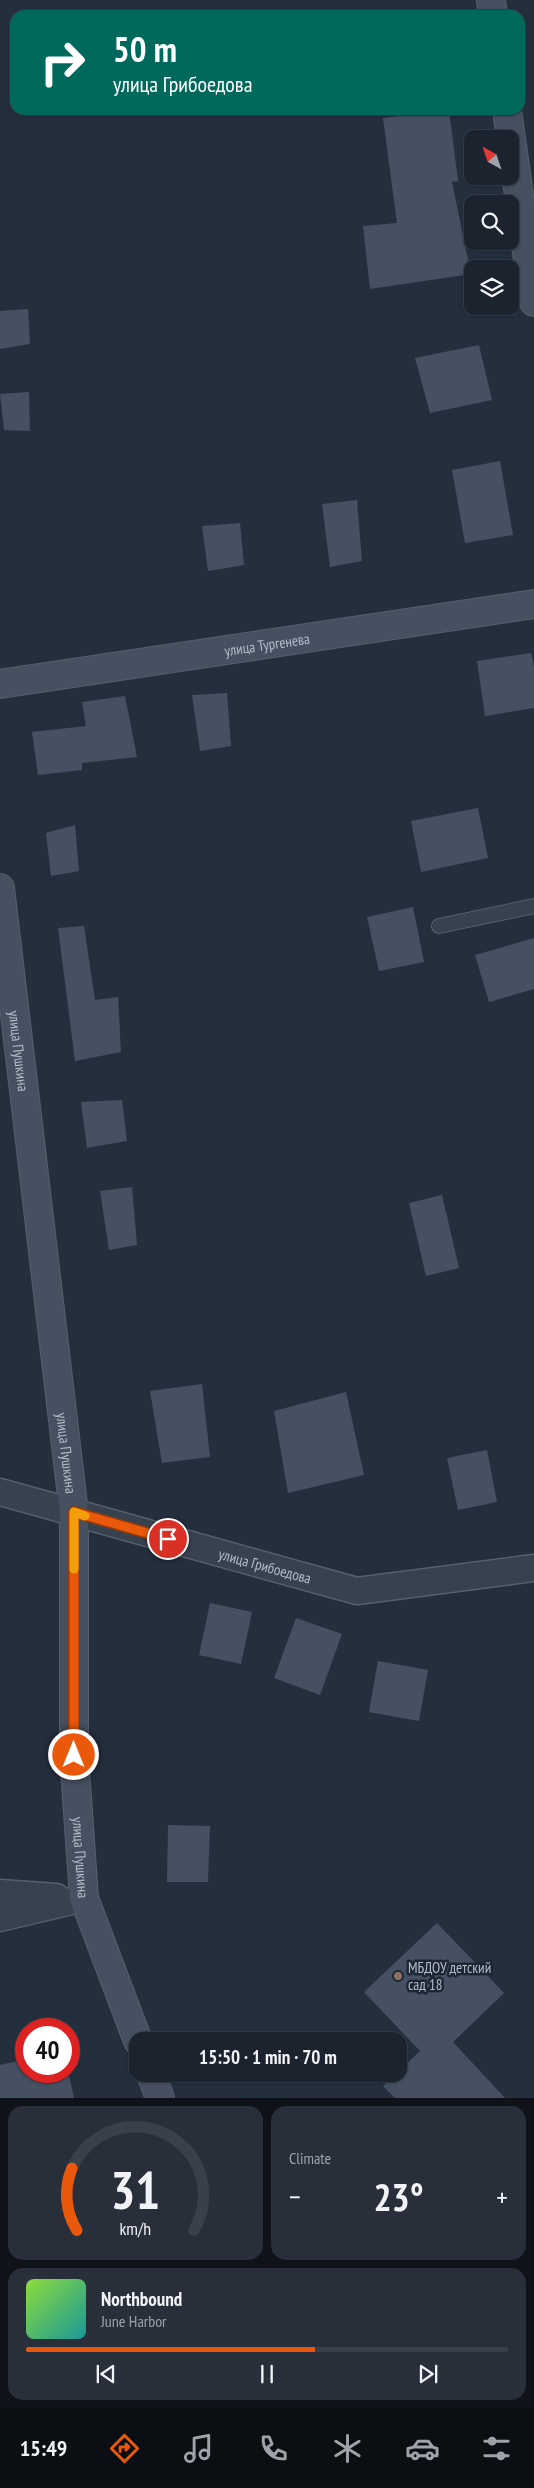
<!DOCTYPE html>
<html lang="en">
<head>
<meta charset="utf-8">
<style>
	:root { --surface:#1b232e; --page:#282f3a; --text:#f1f3f6; --muted:#a0a4aa; --line:#39404a; --accent:#ea580c }
	body { margin:0; font-family:"PT Sans Narrow",sans-serif; background:var(--page); color:var(--text); height:100vh; display:flex; flex-direction:column; font-size:19px; white-space:nowrap }
	* { box-sizing:border-box; margin:0 }
	p { font-size:16px; color:var(--muted) }
	.icon { flex:none; width:28px; height:28px; fill:none; stroke:currentColor; stroke-width:2; stroke-linecap:round; stroke-linejoin:round }
	.map { position:relative; height:2098px; overflow:hidden }
	.panel { display:flex; flex-direction:column; gap:8px; padding:8px; background:#0f1319; flex:1 }
	.panel>* { flex:none }
	.guide { position:absolute; left:10px; top:10px; width:515px; height:105px; border-radius:15px; box-shadow:0 1px 4px #0004,0 0 0 1px var(--line); background:#00695c; color:#fff; overflow:hidden }
	.needle { width:32px; rotate:320deg }
	.fabs { position:absolute; left:464px; top:130px; display:grid; gap:10px }
	.fabs a { display:grid; place-items:center; width:55px; height:55px; border-radius:10px; background:var(--surface); box-shadow:0 1px 4px #0004,0 0 0 1px var(--line); font-size:25px }
	.speed { position:absolute; left:15px; top:2018px; display:flex; gap:10px; font-size:25px; font-weight:700; text-align:center }
	.speed>* { display:grid; place-content:center; width:65px; height:65px; border-radius:50%; background:var(--surface); box-shadow:0 1px 4px #0004,0 0 0 1px var(--line); line-height:1 }
	.speed .limit { border:8px solid #d22; background:#fff; color:#111 }
	.pin { position:absolute; display:grid; place-items:center; width:42px; height:42px; color:#fff; margin:-21px; border:2px solid #fff; border-radius:50%; box-shadow:0 1px 5px #0007 }
	.me { position:absolute; width:55px; margin:-28px; rotate:0deg; stroke-linejoin:round; filter:drop-shadow(0 0 4px #0008) }
	.turn { display:flex; align-items:center; gap:18px; height:105px; padding:0 20px; font-size:22px }
	.turn .icon { width:65px; height:65px; stroke-width:2.5 }
	.turn b { display:block; font-size:35px; line-height:42px }
	.big { font-size:38px; font-weight:800; line-height:1.1 }
	.panel .card { flex:1; display:flex; flex-direction:column; justify-content:center; gap:8px; min-width:0; padding:0 18px; border-radius:15px; background:var(--page) }
	.panel .dial { align-items:center; gap:0 }
	.dial svg { height:130px; overflow:visible; fill:none; stroke:var(--line); stroke-width:7; stroke-linecap:round; text-anchor:middle }
	.dial text { fill:var(--text); stroke:none }
	.song { display:flex; align-items:center; gap:15px }
	.cover { width:60px; height:60px; border-radius:8px; background:linear-gradient(135deg,hsl(90 70% 55%),hsl(180 70% 35%)) }
	.played { height:5px; border-radius:2px; background:linear-gradient(90deg,var(--accent) 60%,var(--line) 60%) }
	.keys { display:flex; justify-content:space-around; direction:ltr }
	.heat { display:flex; justify-content:space-between; align-items:center; font-size:28px; direction:ltr }
	.panel .tiles { flex:1; display:grid; gap:8px; grid-template-columns:1fr 1fr }
	.card:last-child { grid-column:span 2 }
	.trip { position:absolute; left:129px; top:2032px; width:278px; height:50px; border-radius:15px; background:var(--surface); box-shadow:0 1px 4px #0004,0 0 0 1px var(--line); font-weight:800; line-height:50px; text-align:center }
	.menu { display:flex; height:80px; justify-content:space-around; align-items:center; background:#0b0e12; color:var(--muted) }
	.menu .icon { width:35px; height:35px }
	.menu .current { color:var(--accent) }
	.menu b { font-size:22px; color:var(--text) }
	.map>svg:first-child { display:block }
</style>
</head>
<body>
<div class="map">
<svg width="534" height="2098" viewBox="0 0 534 2098">
	<rect width="100%" height="100%" fill="#242f3e"/>
	<!-- building -->
	<g fill="#455162">
		<polygon points="449,110 458,181 452,182 471,274 370,289 363,226 397,223 383,118"/>
		<polygon points="28,309 30,344 0,349 0,311"/>
		<polygon points="479,345 492,400 430,413 415,358"/>
		<polygon points="29,392 30,431 4,430 0,394"/>
		<polygon points="500,461 513,535 465,543 452,470"/>
		<polygon points="357,500 362,561 330,567 322,504"/>
		<polygon points="240,523 244,565 208,571 202,526"/>
		<polygon points="531,653 534,666 534,708 485,716 477,661"/>
		<polygon points="227,693 231,746 200,751 192,695"/>
		<polygon points="125,696 137,757 82,763 82,770 38,775 32,732 86,726 82,702"/>
		<polygon points="478,808 488,858 421,872 411,821"/>
		<polygon points="75,825 79,871 51,876 46,833"/>
		<polygon points="413,907 424,962 379,971 367,917"/>
		<polygon points="84,926 95,1000 118,997 121,1052 75,1061 58,928"/>
		<polygon points="534,938 534,989 489,1002 475,955"/>
		<polygon points="122,1100 127,1141 87,1148 81,1102"/>
		<polygon points="132,1187 137,1245 109,1250 100,1191"/>
		<polygon points="442,1195 459,1268 426,1276 409,1203"/>
		<polygon points="202,1384 210,1457 162,1463 150,1391"/>
		<polygon points="346,1392 364,1475 288,1493 274,1411"/>
		<polygon points="487,1450 497,1502 458,1510 447,1458"/>
		<polygon points="210,1603 252,1612 241,1664 199,1655"/>
		<polygon points="296,1618 342,1634 320,1695 274,1678"/>
		<polygon points="378,1661 428,1670 419,1721 369,1712"/>
		<polygon points="168,1825 210,1826 208,1882 167,1882"/>
		<polygon points="437,1923 504,1993 453,2042 505,2098 395,2098 383,2086 420,2051 364,1992"/>
		<polygon points="26,2059 26,2071 68,2071 74,2098 0,2098 0,2065"/>
	</g>
	<g fill="none" stroke-linecap="round" stroke-linejoin="round">
		<defs>
			<polyline id="lane" points="439,926 534,906"/>
			<g id="street">
				<path id="s1" d="M0,1492L357,1591L534,1568"/>
				<polyline points="0,1893 56,1897"/>
				<polyline points="0,1918 84,1898"/>
			</g>
			<g id="secondary">
				<polyline points="491,0 493,15"/>
				<polyline points="507,110 534,302"/>
				<path id="s2" d="M0,684L534,604"/>
				<path id="s3" d="M0,888L74,1513V1755L84,1898L138,2041"/>
				<polyline points="151,2074 160,2098"/>
			</g>
		</defs>
		<!-- lane casing -->
		<use href="#lane" stroke="#565f6c" stroke-width="16"/>
		<!-- street casing -->
		<use href="#street" stroke="#565f6c" stroke-width="29"/>
		<!-- secondary casing -->
		<use href="#secondary" stroke="#565f6c" stroke-width="30"/>
		<!-- lane -->
		<use href="#lane" stroke="#38414e" stroke-width="14"/>
		<!-- street -->
		<use href="#street" stroke="#38414e" stroke-width="26"/>
		<!-- secondary -->
		<use href="#secondary" stroke="#465061" stroke-width="28"/>
	</g>
	<g fill="none" stroke-linecap="round" stroke-linejoin="round">
		<defs>
			<polyline id="route" points="74,1755 74,1512 168,1539"/>
		</defs>
		<!-- route casing -->
		<use href="#route" stroke="#983908" stroke-width="12"/>
		<!-- route -->
		<use href="#route" stroke="#ea580c" stroke-width="9"/>
		<!-- slow -->
		<polyline stroke="#f59e0b" stroke-width="9" points="74,1569 74,1512 85,1516"/>
	</g>
	<!-- markers -->
	<circle fill="#8d6e63" stroke="#1d2633" stroke-width="2" cx="398" cy="1976" r="5"/>
	<g text-anchor="middle" dominant-baseline="central" stroke-width="5" stroke-linejoin="round" paint-order="stroke">
		<!-- street labels -->
		<g font-size="15" fill="#b4bcc9" stroke="#1d2633">
			<text stroke="none"><textPath href="#s2" startOffset="270">улица Тургенева</textPath></text>
			<text stroke="none"><textPath href="#s3" startOffset="164">улица Пушкина</textPath></text>
			<text stroke="none"><textPath href="#s3" startOffset="569">улица Пушкина</textPath></text>
			<text stroke="none"><textPath href="#s1" startOffset="275">улица Грибоедова</textPath></text>
			<text stroke="none"><textPath href="#s3" startOffset="974">улица Пушкина</textPath></text>
		</g>
		<!-- poi labels -->
		<g font-size="15" fill="#b4bcc9" stroke="#1d2633" text-anchor="start">
			<text x="408" y="1967">МБДОУ детский<tspan x="408" dy="17">сад 18</tspan></text>
		</g>
	</g>
</svg>
<div class="fabs">
<a><svg class="needle" viewBox="-14 -14 28 28"><path d="M0-13l5 13h-10z" fill="#e53935"/><path d="M0 13l5-13h-10z" fill="#a0a4aa"/></svg></a>
<a><svg class="icon" aria-label="search" viewBox="0 0 24 24"><circle cx="10" cy="10" r="6"/><path d="M15 15l6 6"/></svg></a>
<a><svg class="icon" aria-label="layers" viewBox="0 0 24 24"><path d="M12 4l9 5-9 5-9-5zM3 14l9 5 9-5"/></svg></a>
</div>
<div class="speed"><div class="limit">40</div></div>
<div class="pin" style="left:168px;top:1539px;background:#d93025"><svg class="icon" aria-label="arrive" viewBox="0 0 24 24"><path d="M6 21V4h12l-3 4 3 4H6"/></svg></div>
<svg class="me" style="left:74px;top:1755px" viewBox="-20 -20 40 40"><circle r="17" fill="#ea580c" stroke="#fff" stroke-width="3"/><path d="M0-11L8 9 0 5-8 9z" fill="#fff"/></svg>
<div class="trip">15:50 · 1 min · 70 m</div>
<div class="guide">
<div class="turn"><svg class="icon" aria-label="right" viewBox="0 0 24 24"><path d="M7 20v-9h11M14 6l5 5-5 5"/></svg><div><b>50 m</b>улица Грибоедова</div></div>
</div>
</div>
<section class="panel">
<div class="tiles">
<div class="card dial"><svg viewBox="0 0 100 80">
<path d="M14 69A42 42 0 1 1 86 69"/>
<path d="M14 69A42 42 0 0 1 11 31" stroke="#ea580c"/>
<text x="50" y="56" font-size="32" font-weight="700">31</text>
<text x="50" y="72" font-size="11">km/h</text>
</svg></div>
<div class="card"><p>Climate</p>
<div class="heat"><a>−</a><b class="big">23°</b><a>+</a></div>
</div>
<div class="card">
<div class="song"><i class="cover"></i><div><b>Northbound</b><p>June Harbor</p></div></div>
<div class="played"></div>
<div class="keys"><svg class="icon" aria-label="previous" viewBox="0 0 24 24"><path d="M18 5L8 12l10 7zM5 5v14"/></svg><svg class="icon" aria-label="pause" viewBox="0 0 24 24"><path d="M8 5v14M16 5v14"/></svg><svg class="icon" aria-label="next" viewBox="0 0 24 24"><path d="M6 5l10 7-10 7zM19 5v14"/></svg></div>
</div>
</div>
</section>
<nav class="menu">
<b>15:49</b>
<svg class="icon current" aria-label="directions" viewBox="0 0 24 24"><path d="M12 3l9 9-9 9-9-9zM9 14v-3h6M13 9l2 2-2 2"/></svg>
<svg class="icon" aria-label="music" viewBox="0 0 24 24"><path d="M9 18V5l10-2v13"/><circle cx="6" cy="18" r="3"/><circle cx="16" cy="16" r="3"/></svg>
<svg class="icon" aria-label="phone" viewBox="0 0 24 24"><path d="M5 4h4l2 5-3 2q2 4 5 5l2-3 5 2v4C11 20 4 13 5 4z"/></svg>
<svg class="icon" aria-label="climate" viewBox="0 0 24 24"><path d="M12 3v18M4 7l16 10M4 17L20 7"/></svg>
<svg class="icon" aria-label="car" viewBox="0 0 24 24"><path d="M5 17H2v-5l4-1 3-4h7l3 4 3 1v5h-3M9 17h6M6 11h13"/><circle cx="7" cy="17" r="2"/><circle cx="17" cy="17" r="2"/></svg>
<svg class="icon" aria-label="filters" viewBox="0 0 24 24"><path d="M4 7h16M4 17h16"/><circle cx="9" cy="7" r="2"/><circle cx="15" cy="17" r="2"/></svg>
</nav>
</body>
</html>
